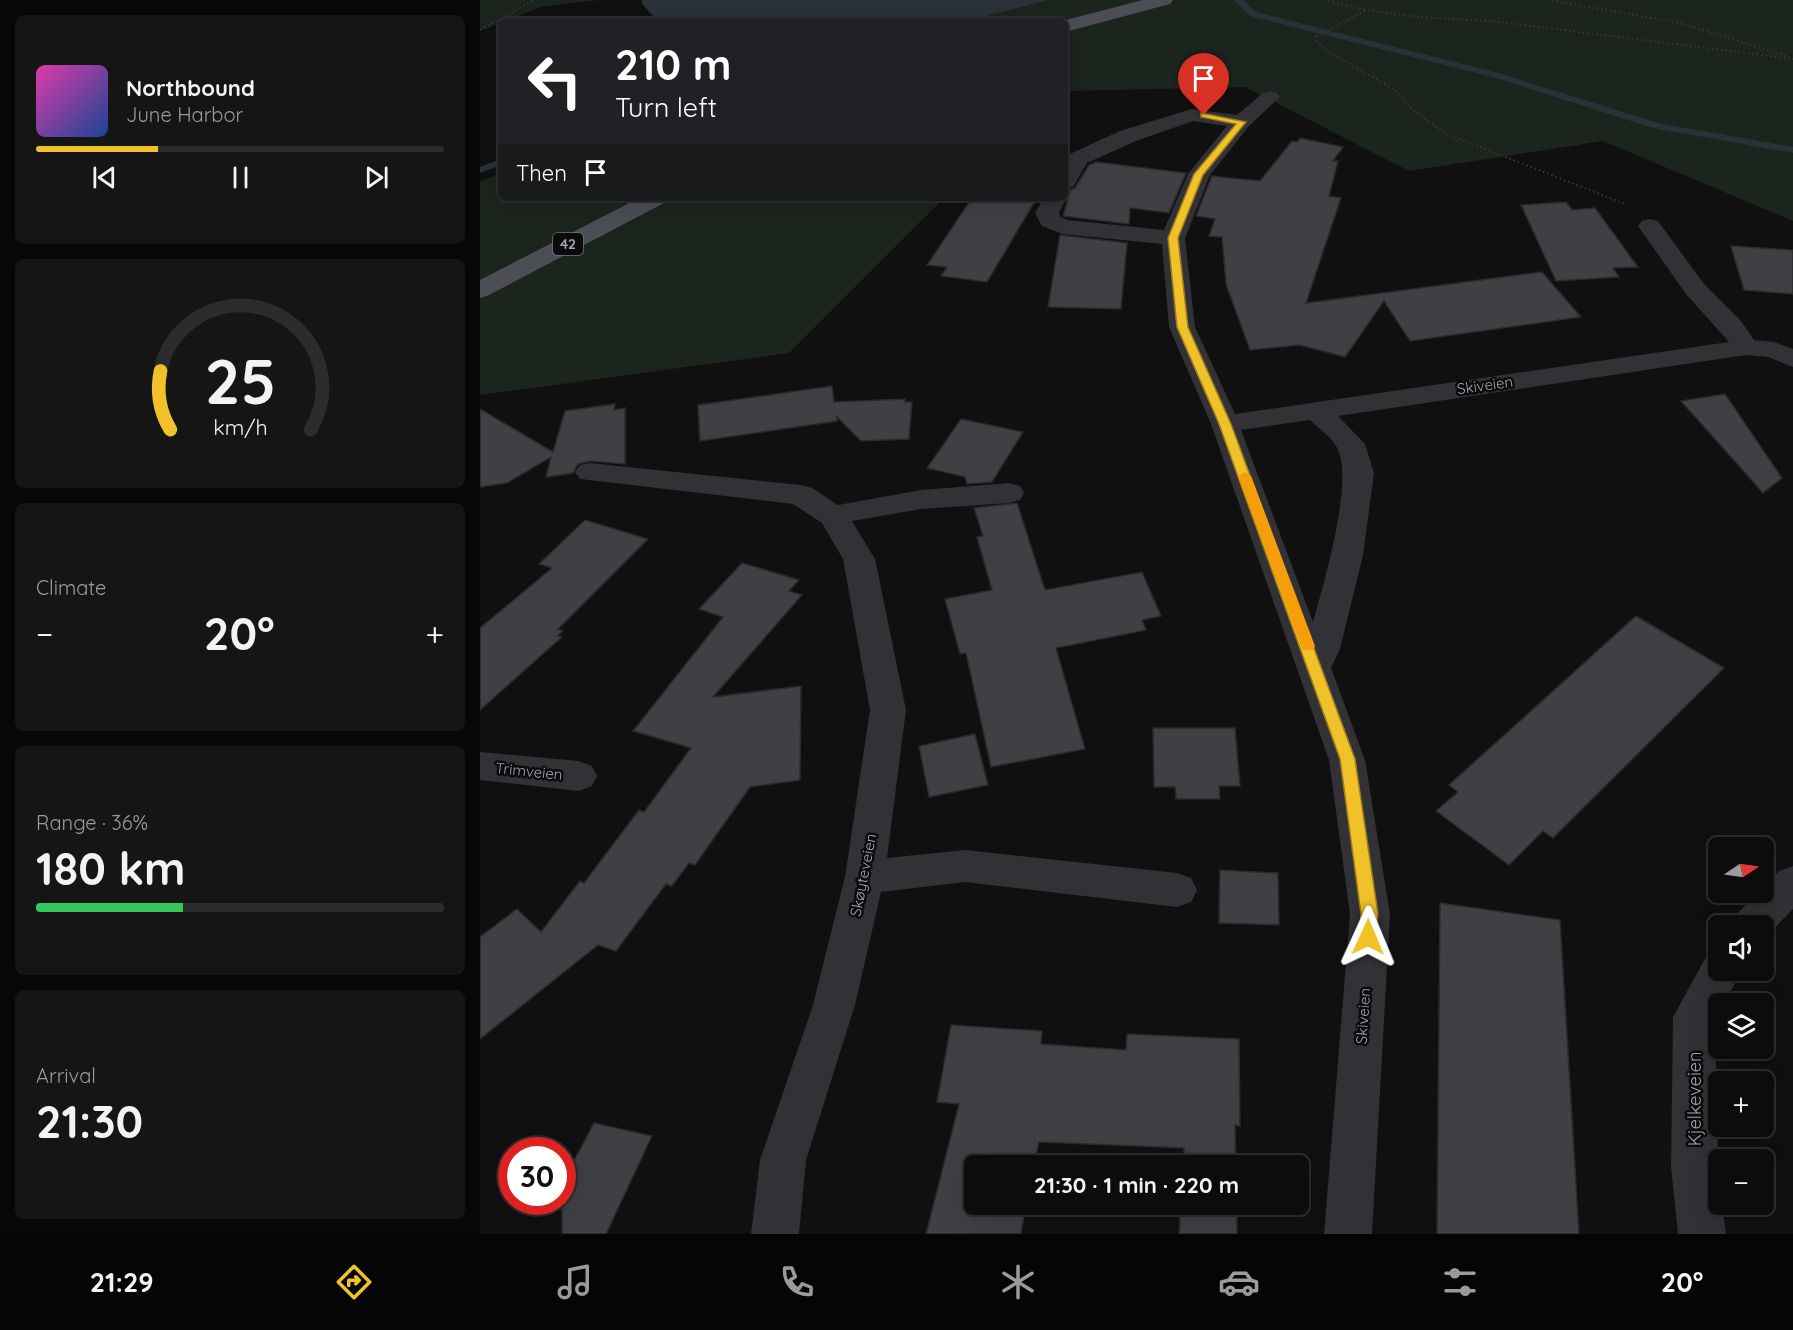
<!DOCTYPE html>
<html lang="en">
<head>
<meta charset="utf-8">
<style>
	:root { --surface:#0c0c0d; --page:#151516; --text:#f1f3f6; --muted:#9a9b9d; --line:#2c2c2e; --accent:#f0c129 }
	body { margin:0; font-family:Quicksand,sans-serif; background:var(--page); color:var(--text); height:100vh; display:flex; flex-direction:column; font-size:22px; white-space:nowrap }
	* { box-sizing:border-box; margin:0 }
	p { font-size:20px; color:var(--muted) }
	.icon { flex:none; width:33px; height:33px; fill:none; stroke:currentColor; stroke-width:2; stroke-linecap:round; stroke-linejoin:round }
	.map { position:relative; flex:1; overflow:hidden }
	.panel { display:flex; flex-direction:column; gap:15px; padding:15px; background:#070707; width:480px }
	.panel>* { flex:none }
	.banner { position:absolute; left:18px; top:18px; width:570px; height:183px; border-radius:9px; box-shadow:0 6px 24px #0002,0 0 0 2px var(--line); background:#202124; color:#fff; overflow:hidden }
	.needle { width:39px; rotate:77deg }
	.controls { position:absolute; left:1228px; top:837px; display:grid; gap:12px }
	.controls a { display:grid; place-items:center; width:66px; height:66px; border-radius:9px; background:var(--surface); box-shadow:0 6px 24px #0002,0 0 0 2px var(--line); font-size:30px }
	.speed { position:absolute; left:18px; top:1137px; display:flex; gap:12px; font-size:30px; font-weight:700; text-align:center }
	.speed>* { display:grid; place-content:center; width:78px; height:78px; border-radius:50%; background:var(--surface); box-shadow:0 6px 24px #0002,0 0 0 2px var(--line); line-height:1 }
	.speed .limit { border:9px solid #d22; background:#fff; color:#111 }
	.pin { position:absolute; display:grid; place-items:center; width:51px; height:51px; color:#fff; margin:-62px -26px; border-radius:50% 50% 50% 0; rotate:-45deg; box-shadow:0 0 6px #0007 }
	.pin .icon { rotate:45deg }
	.me { position:absolute; width:66px; margin:-33px; rotate:1deg; stroke-linejoin:round; filter:drop-shadow(0 0 4px #0008) }
	.turn { display:flex; align-items:center; gap:21px; height:126px; padding:0 18px; font-size:27px }
	.turn .icon { width:78px; height:78px; stroke-width:2.5 }
	.turn b { display:block; font-size:42px; line-height:51px }
	.then { display:flex; align-items:center; height:57px; padding:0 18px; background:#0003; gap:12px; font-size:22px }
	.big { font-size:45px; font-weight:700; line-height:1.1 }
	.panel .card { flex:1; display:flex; flex-direction:column; justify-content:center; gap:9px; min-width:0; padding:0 21px; border-radius:9px; background:var(--page) }
	.panel .dial { align-items:center; gap:0 }
	.dial svg { height:156px; overflow:visible; fill:none; stroke:var(--line); stroke-width:7; stroke-linecap:round; text-anchor:middle }
	.dial text { fill:var(--text); stroke:none }
	.song { display:flex; align-items:center; gap:18px }
	.cover { width:72px; height:72px; border-radius:9px; background:linear-gradient(135deg,hsl(320 70% 55%),hsl(220 70% 35%)) }
	.played { height:6px; border-radius:3px; background:linear-gradient(90deg,var(--accent) 30%,var(--line) 30%) }
	.keys { display:flex; justify-content:space-around; direction:ltr }
	.heat { display:flex; justify-content:space-between; align-items:center; font-size:33px; direction:ltr }
	.charge { height:9px; border-radius:4px; background:linear-gradient(90deg,#34c759 36%,var(--line) 0) }
	.trip { position:absolute; left:484px; top:1155px; width:345px; height:60px; border-radius:9px; background:var(--surface); box-shadow:0 6px 24px #0002,0 0 0 2px var(--line); font-weight:700; line-height:60px; text-align:center }
	.dock { display:flex; height:96px; justify-content:space-around; align-items:center; background:#050505; color:var(--muted) }
	.dock .icon { width:42px; height:42px }
	.dock .active { color:var(--accent) }
	.dock b { font-size:27px; color:var(--text) }
	main { display:flex; flex:1; min-height:0 }
	.map>svg:first-child { display:block }
</style>
</head>
<body>
<main>
<section class="panel">
<div class="card">
<div class="song"><i class="cover"></i><div><b>Northbound</b><p>June Harbor</p></div></div>
<div class="played"></div>
<div class="keys"><svg class="icon" aria-label="previous" viewBox="0 0 24 24"><path d="M18 5L8 12l10 7zM5 5v14"/></svg><svg class="icon" aria-label="pause" viewBox="0 0 24 24"><path d="M8 5v14M16 5v14"/></svg><svg class="icon" aria-label="next" viewBox="0 0 24 24"><path d="M6 5l10 7-10 7zM19 5v14"/></svg></div>
</div>
<div class="card dial"><svg viewBox="0 0 100 80">
<path d="M14 69A42 42 0 1 1 86 69"/>
<path d="M14 69A42 42 0 0 1 9 39" stroke="#f0c129"/>
<text x="50" y="56" font-size="32" font-weight="700">25</text>
<text x="50" y="72" font-size="11">km/h</text>
</svg></div>
<div class="card"><p>Climate</p>
<div class="heat"><a>−</a><b class="big">20°</b><a>+</a></div>
</div>
<div class="card"><p>Range · 36%</p><b class="big">180 km</b><div class="charge"></div></div>
<div class="card"><p>Arrival</p><b class="big">21:30</b></div>
</section>
<div class="map">
<svg width="1313" height="1234" viewBox="0 0 1313 1234">
	<rect width="100%" height="100%" fill="#101011"/>
	<!-- green -->
	<g fill="#1c241e">
		<polygon points="0,0 118,0 61,7 0,31"/>
		<polygon points="569,0 1313,0 1313,221 1123,141 929,171 765,87 585,91 585,21 488,21"/>
		<polygon points="21,173 21,198 464,198 309,353 0,395 0,182"/>
	</g>
	<!-- water -->
	<polygon fill="#2a3139" points="162,0 569,0 488,21 178,21 162,4"/>
	<g fill="none" stroke-linecap="round" stroke-linejoin="round">
		<!-- stream -->
		<g fill="#2a3139" fill-rule="evenodd">
			<polygon points="754,0 763,0 776,12 1022,74 1178,123 1313,147 1313,153 1173,128 1016,78 770,16"/>
			<polygon points="21,159 21,165 0,173 0,167"/>
		</g>
	</g>
	<!-- building -->
	<g fill="#3f3f44" stroke="#2a2a2d" stroke-width="1.5">
		<polygon points="820,138 863,147 853,161 858,161 849,196 861,198 826,303 1062,272 1101,317 930,341 904,301 865,357 820,345 770,350 746,284 742,237 729,236 735,219 716,216 732,176 780,181 812,141 817,142"/>
		<polygon points="616,162 706,173 689,213 650,208 649,224 583,216 588,199 587,191 595,188 609,165"/>
		<polygon points="492,198 557,198 507,282 461,276 467,267 447,265"/>
		<polygon points="1086,202 1092,210 1115,208 1158,267 1133,268 1139,277 1076,281 1041,205"/>
		<polygon points="580,235 647,243 641,309 568,307"/>
		<polygon points="1251,246 1313,250 1313,294 1264,290"/>
		<polygon points="352,386 354,402 425,399 425,402 432,402 429,439 381,441 357,417 357,421 220,441 218,405"/>
		<polygon points="1245,394 1302,478 1283,493 1201,401"/>
		<polygon points="135,404 134,410 145,408 145,464 110,461 98,464 93,473 66,477 71,457 27,483 0,487 0,409 73,452 85,411"/>
		<polygon points="481,419 543,432 512,482 487,484 485,477 447,468"/>
		<polygon points="537,503 565,590 662,572 681,616 662,620 666,630 576,648 605,749 511,767 486,653 480,654 465,599 512,590 497,537 503,536 494,508"/>
		<polygon points="105,520 168,539 78,629 83,631 77,636 82,637 0,710 0,628 72,568 59,564"/>
		<polygon points="262,563 319,580 309,591 322,595 233,697 321,686 320,780 270,787 215,865 209,863 192,886 186,884 136,951 118,945 0,1039 0,937 37,909 61,932 100,881 104,883 159,810 164,812 211,748 153,731 243,617 219,609"/>
		<polygon points="1156,616 1244,668 1073,838 1063,831 1029,865 956,811 978,792 969,785"/>
		<polygon points="673,728 755,728 760,786 739,786 740,799 696,799 695,787 674,787"/>
		<polygon points="495,734 508,785 449,797 439,746"/>
		<polygon points="740,870 798,873 799,925 739,923"/>
		<polygon points="960,903 1080,920 1099,1234 957,1234"/>
		<polygon points="471,1025 562,1031 561,1044 646,1050 647,1034 759,1039 760,1126 755,1125 756,1166 703,1166 704,1148 559,1142 554,1166 495,1166 495,1204 546,1204 541,1234 446,1234 479,1104 457,1102"/>
		<polygon points="114,1123 172,1136 126,1234 82,1234 82,1183"/>
		<polygon points="701,1204 757,1204 757,1234 699,1234"/>
	</g>
	<g fill="none" stroke-linecap="round" stroke-linejoin="round">
		<!-- path -->
		<g stroke="#37383d" stroke-width="2" stroke-dasharray="1.5 3" stroke-linecap="butt">
			<polyline points="844,0 886,10 938,17 1011,21 1313,59"/>
			<polyline points="1068,0 1200,23 1306,56"/>
			<polyline points="885,11 837,36 836,40 845,50 914,89 934,111 967,134 1145,204"/>
			<polyline points="547,21 560,18"/>
			<polyline points="0,30 54,0"/>
		</g>
		<!-- minor -->
		<g fill="#313136" fill-rule="evenodd">
			<path d="M790,91L797,93L800,97L769,126L730,175L705,238L715,327L755,414L1249,342L1206,294L1158,226L1162,221L1170,219L1178,221L1224,284L1261,321L1274,340L1294,342L1313,349V367L1288,357L1266,355L858,416L885,444L894,473L883,555L860,649L851,668L885,760L910,914L892,1234H844L870,914L849,760L731,424L689,327L682,244L583,234L562,226L555,213L564,198H585V196L586,198L579,213L580,217L588,220L684,230L708,174L747,126L713,121L656,141L607,163L593,187L585,189V163L590,154L640,131L712,109L757,115L783,93ZM830,420C838,428 850,436 856,446C876,475 843,587 833,622L761,430Z"/>
			<polygon points="110,463 321,485 332,488 358,505 441,490 529,483 540,486 544,493 540,500 529,503 441,509 372,521 395,559 426,710 407,858 485,850 697,873 711,878 717,890 711,902 697,907 485,882 401,892 375,1005 326,1160 319,1234 271,1234 280,1160 333,1005 365,877 390,710 363,559 342,523 313,504 100,479 95,472 100,465"/>
			<polygon points="0,752 99,761 112,766 117,776 112,786 99,791 0,780"/>
			<polygon points="1313,866 1313,909 1285,938 1284,926 1251,926 1257,914 1278,892 1284,892 1284,886 1299,871"/>
			<polygon points="1239,952 1239,970 1262,970 1244,1004 1239,1004 1239,1013 1235,1020 1239,1204 1242,1204 1246,1234 1198,1234 1191,1167 1193,1017 1226,957"/>
		</g>
		<!-- major -->
		<g fill="#4d4e55" fill-rule="evenodd">
			<polygon points="663,0 693,0 690,4 585,32 585,21 582,21"/>
			<polygon points="159,198 187,198 184,203 9,295 0,298 0,280"/>
		</g>
	</g>
	<!-- route -->
	<polygon fill="#f0c129" stroke="#9c7d1b" stroke-width="1.5" points="721,113 766,122 723,175 698,238 708,327 751,424 875,759 898,914 894,942 888,944 882,942 880,937 881,914 860,759 739,424 697,327 688,238 714,174 756,124 721,117"/>
	<!-- slow -->
	<polygon fill="#f59e0b" points="765,472 771,476 835,646 833,650 823,650 821,646 758,476"/>
	<g text-anchor="middle" dominant-baseline="central" stroke-width="5" stroke-linejoin="round" paint-order="stroke">
		<!-- shield labels -->
		<rect fill="#0b0b0c" stroke="#747680" stroke-width="1.5" x="73" y="233" width="30" height="22" rx="4.5"/>
		<g font-size="14" font-weight="bold" fill="#a1a4b2">
			<text x="88" y="244">42</text>
		</g>
		<!-- street labels -->
		<g font-size="15" fill="#a1a4b2" stroke="#0b0b0c">
			<text transform="translate(1005 385) rotate(-8)">Skiveien</text>
			<text transform="translate(49 771) rotate(6)">Trimveien</text>
			<text transform="translate(383 875) rotate(-79)">Skøyteveien</text>
			<text transform="translate(883 1016) rotate(-86)">Skiveien</text>
		</g>
		<!-- near-street labels -->
		<g font-size="18" fill="#a1a4b2" stroke="#0b0b0c">
			<text transform="translate(1214 1099) rotate(-90)">Kjelkeveien</text>
		</g>
	</g>
</svg>
<div class="controls">
<a><svg class="needle" viewBox="-14 -14 28 28"><path d="M0-13l5 13h-10z" fill="#e53935"/><path d="M0 13l5-13h-10z" fill="#9a9b9d"/></svg></a>
<a><svg class="icon" aria-label="sound" viewBox="0 0 24 24"><path d="M4 9h4l5-4v14l-5-4H4zM17 9q2 3 0 6"/></svg></a>
<a><svg class="icon" aria-label="layers" viewBox="0 0 24 24"><path d="M12 4l9 5-9 5-9-5zM3 14l9 5 9-5"/></svg></a>
<a>+</a>
<a>−</a>
</div>
<div class="speed"><div class="limit">30</div></div>
<div class="pin" style="left:724px;top:115px;background:#d93025"><svg class="icon" aria-label="arrive" viewBox="0 0 24 24"><path d="M6 21V4h12l-3 4 3 4H6"/></svg></div>
<svg class="me" style="left:888px;top:937px" viewBox="-20 -20 40 40"><path d="M0-17L14 15 0 8-14 15z" fill="#f0c129" stroke="#fff" stroke-width="4"/></svg>
<div class="trip">21:30 · 1 min · 220 m</div>
<div class="banner">
<div class="turn"><svg class="icon" aria-label="left" viewBox="0 0 24 24"><path d="M17 20v-9H6M10 6l-5 5 5 5"/></svg><div><b>210 m</b>Turn left</div></div>
<div class="then">Then<svg class="icon" aria-label="arrive" viewBox="0 0 24 24"><path d="M6 21V4h12l-3 4 3 4H6"/></svg></div>
</div>
</div>
</main>
<nav class="dock">
<b>21:29</b>
<svg class="icon active" aria-label="directions" viewBox="0 0 24 24"><path d="M12 3l9 9-9 9-9-9zM9 14v-3h6M13 9l2 2-2 2"/></svg>
<svg class="icon" aria-label="music" viewBox="0 0 24 24"><path d="M9 18V5l10-2v13"/><circle cx="6" cy="18" r="3"/><circle cx="16" cy="16" r="3"/></svg>
<svg class="icon" aria-label="phone" viewBox="0 0 24 24"><path d="M5 4h4l2 5-3 2q2 4 5 5l2-3 5 2v4C11 20 4 13 5 4z"/></svg>
<svg class="icon" aria-label="climate" viewBox="0 0 24 24"><path d="M12 3v18M4 7l16 10M4 17L20 7"/></svg>
<svg class="icon" aria-label="car" viewBox="0 0 24 24"><path d="M5 17H2v-5l4-1 3-4h7l3 4 3 1v5h-3M9 17h6M6 11h13"/><circle cx="7" cy="17" r="2"/><circle cx="17" cy="17" r="2"/></svg>
<svg class="icon" aria-label="filters" viewBox="0 0 24 24"><path d="M4 7h16M4 17h16"/><circle cx="9" cy="7" r="2"/><circle cx="15" cy="17" r="2"/></svg>
<b>20°</b>
</nav>
</body>
</html>
